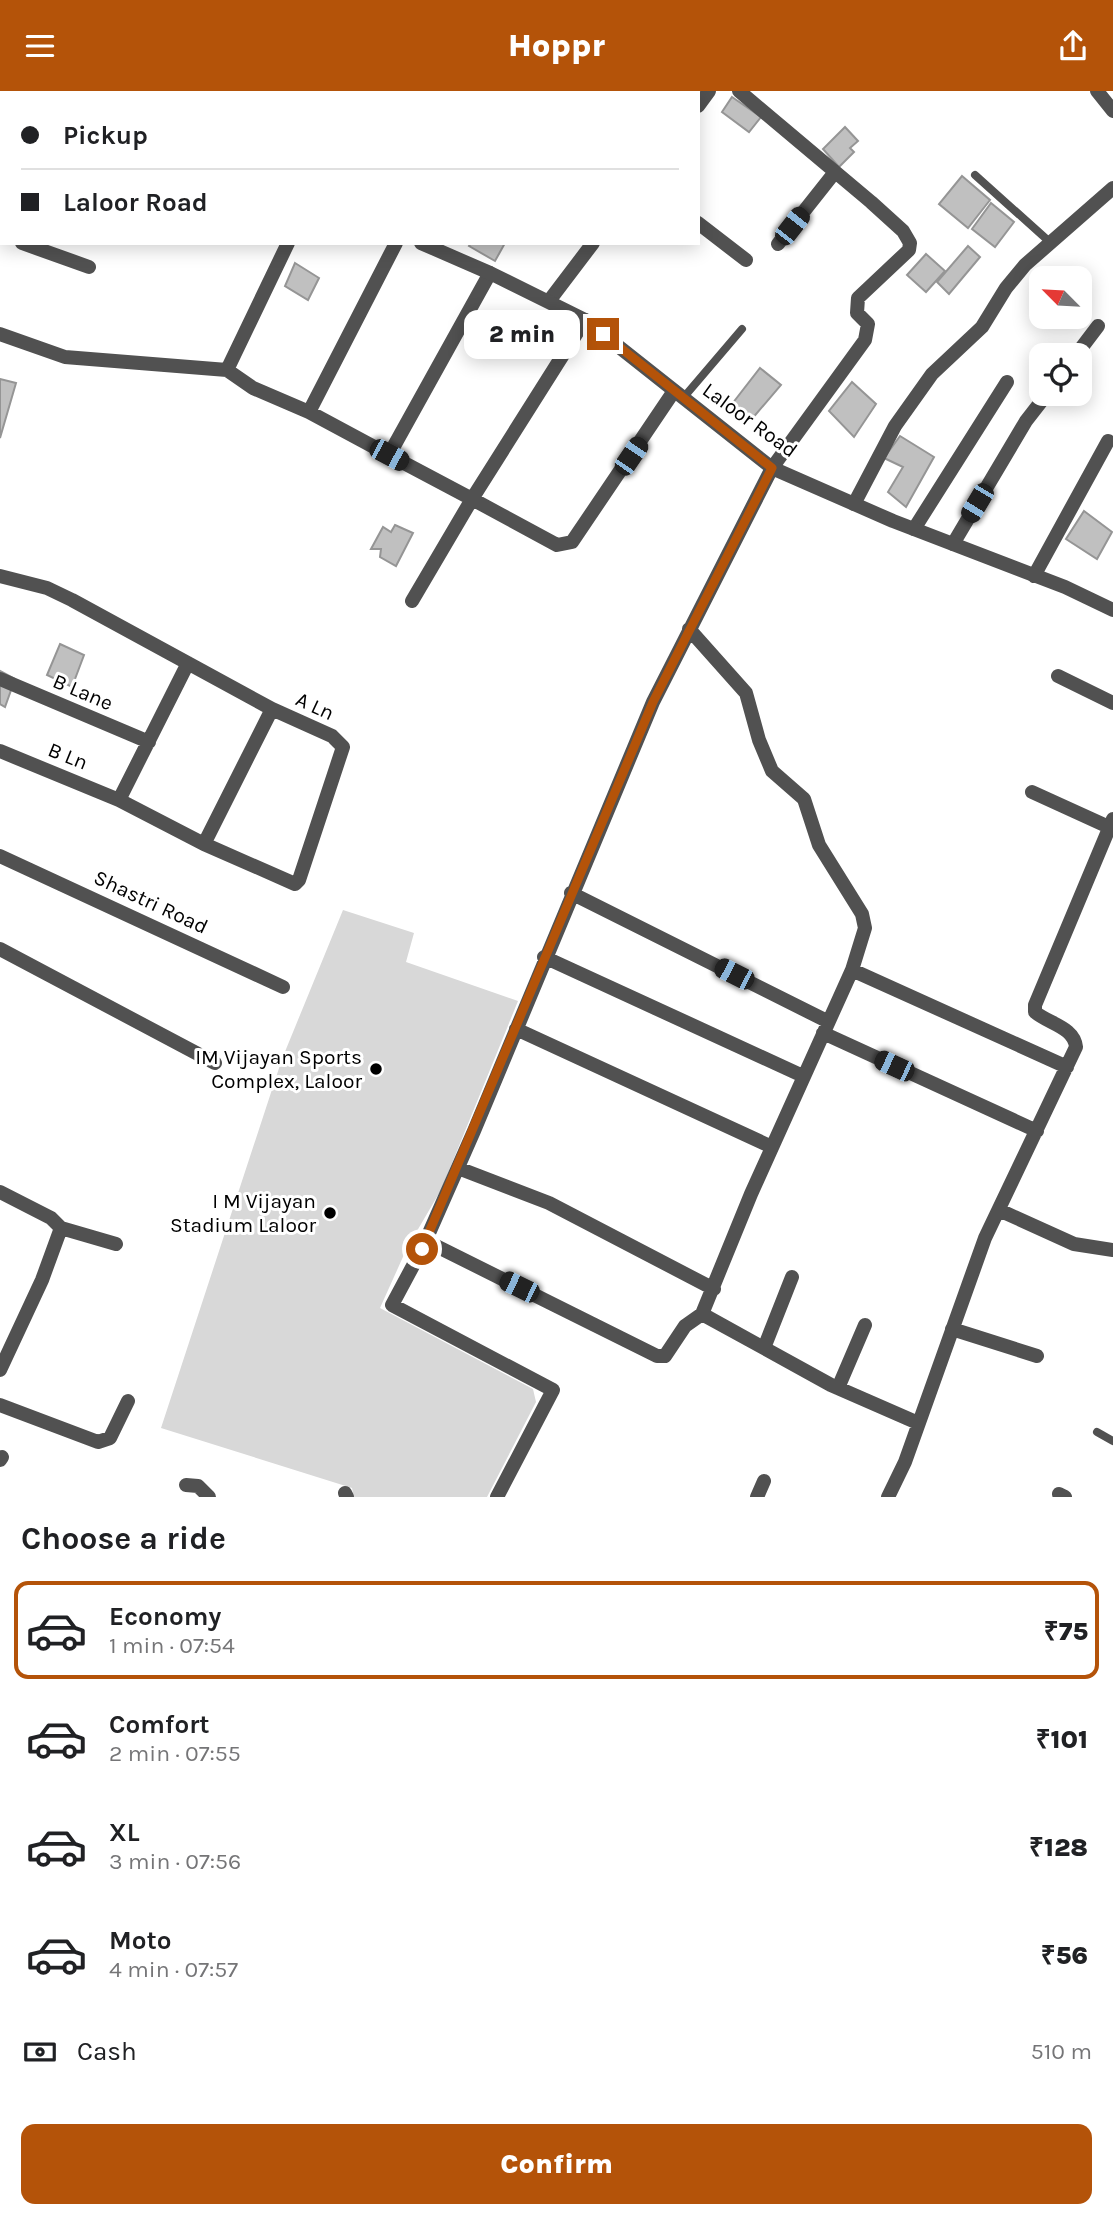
<!DOCTYPE html>
<meta charset="utf-8">
<style>
body{margin:0;font-family:Karla,sans-serif;background:#f2f2f2;color:#202124;height:100vh;display:flex;flex-direction:column;font-size:26px;white-space:nowrap}
*{box-sizing:border-box;margin:0}
p{font-size:23px;color:#757577}
.icon{flex:none;width:38px;height:38px;fill:none;stroke:currentColor;stroke-width:2;stroke-linecap:round;stroke-linejoin:round}
.map{position:relative;height:1406px;overflow:hidden}
.details{display:flex;flex-direction:column;background:#fff;flex:1}
.details>*{flex:none}
.hud{position:absolute;left:0px;top:0px;width:700px;height:154px;box-shadow:0 4px 18px #0003;display:grid;align-content:center;height:154px;padding:0 21px;background:#fff}
.needle{width:46px;rotate:294deg}
.tools{position:absolute;left:1029px;top:175px;display:grid;gap:14px}
.tools a{display:grid;place-items:center;width:63px;height:63px;border-radius:14px;background:#fff;box-shadow:0 4px 18px #0003;font-size:35px}
.end{position:absolute;width:32px;height:32px;margin:-16px;border:9px solid #b45309;background:#fff;box-shadow:0 0 0 4px #fff}
.from{border-radius:50%}
.bubble{position:absolute;height:49px;border-radius:14px;background:#fff;box-shadow:0 4px 18px #0003;font-size:23px;font-weight:800;line-height:49px;text-align:center}
.car{position:absolute;width:21px;height:42px;margin:-21px -10px;border-radius:9px;box-shadow:0 0 5px 2px #0007;background:linear-gradient(#222 24%,#8ab4d8 0 40%,#222 0 76%,#8ab4d8 0 86%,#222 0)}
.hud b{display:flex;align-items:center;gap:24px;height:66px;font-size:26px}
.hud b+b{border-top:2px solid #e0e0e0}
.hud i{width:18px;height:18px;background:#202124}
ul{padding:0;list-style:none}
li{display:flex;align-items:center;gap:21px;height:98px;margin:0 14px 10px;padding:0 7px;border:4px solid transparent;border-radius:14px}
li div{flex:1}
li b{display:block;font-size:26px}
li em{font-style:normal;font-weight:800}
li.on{border-color:#b45309}
li>.icon{width:63px;height:63px;stroke-width:1.5}
h2{padding:0 21px;font-size:32px;line-height:84px}
.pay{display:flex;align-items:center;gap:18px;height:77px;padding:0 21px;font-size:26px}
.pay p{margin-inline-start:auto}
.action{display:flex;gap:14px;margin-top:auto;padding:14px 21px}
.action a{flex:1;height:80px;border-radius:14px;background:#b45309;color:#fff;font-size:28px;font-weight:800;line-height:80px;text-align:center}
header{display:flex;justify-content:space-between;align-items:center;height:91px;padding:0 21px;background:#b45309;color:#fff;font-size:32px;font-weight:800}
.map>svg:first-child{display:block}
</style>
<header><svg class="icon" aria-label="menu" viewBox="0 0 24 24"><path d="M4 6h16M4 12h16M4 18h16"/></svg>Hoppr<svg class="icon" aria-label="share" viewBox="0 0 24 24"><path d="M12 15V3M7 8l5-5 5 5M5 13v7h14v-7"/></svg></header>
<div class="map">
<svg width="1113" height="1406" viewBox="0 0 1113 1406">
<rect width="100%" height="100%" fill="#fff"/>
<path fill="#d8d8d8" d="M343,819L414,842L406,871L518,910L441,1099L407,1157L380,1217L533,1298L536,1311L487,1406H354L352,1397L161,1337L282,968Z"/>
<path fill="#c0c0c0" stroke="#959595" stroke-width="2" d="M732,6L761,26L749,41L722,21Z
M845,36L858,50L850,57L854,61L839,76L823,58Z
M962,85L990,109L968,137L939,113Z
M991,112L1014,131L995,156L972,138Z
M471,152H505L495,170L469,155Z
M968,155L980,166L949,203L937,191Z
M926,163L945,180L926,201L907,184Z
M295,172L319,187L308,209L285,195Z
M760,277L781,294L751,329L732,313Z
M0,288L16,292L0,347Z
M852,291L876,313L854,346L829,320Z
M900,345L934,366L906,416L888,401L903,376L884,367Z
M1084,420L1112,441L1097,468L1066,448Z
M395,434L413,442L396,475L380,466L381,458H371L383,436L391,441Z
M60,553L84,564L72,596L47,584Z
M0,580L15,588L5,616L0,613Z"/>
<g fill="none" stroke-linecap="round" stroke-linejoin="round">
<path stroke="#515151" stroke-width="8" d="M975,84L1052,153
M684,306L742,238
M1097,1341L1113,1350"/>
<path stroke="#515151" stroke-width="14" d="M412,0L414,2
M1097,0L1113,20
M267,2L268,0
M380,2L381,0
M552,2L553,0
M698,15L709,0
M698,132L746,169
M0,145H2
M22,152L89,176
M288,152L227,279L253,297L309,321L396,152
M778,153L835,81
M549,210L593,152
M585,229L472,408L557,454L572,451L674,300
M0,243L65,266L227,279
M1076,264L1098,235
M309,321L389,364L490,182
M389,364L472,408L412,510
M854,413L895,335L932,283L982,236L1006,197L1025,174L1113,97
M914,438L1007,291
M953,453L1026,330L1047,303
M0,485L47,497L72,509L272,618L332,645L343,656L299,789L295,793L204,753L119,709L0,660
M1034,485L1108,350
M1058,585L1113,612
M0,588L149,651
M1032,701L1113,738
M119,709L188,572
M204,753L272,618
M0,765L283,896
M571,802L827,930
M0,858L215,972
M544,866L803,985
M852,879L1067,976
M516,938L772,1056
M823,942L1037,1040
M458,1077L549,1112L714,1198
M0,1101L51,1127L61,1137L42,1189L0,1279
M999,1119L1074,1153L1113,1159
M61,1137L116,1153
M426,1150L657,1265H665L685,1235L702,1223L751,1103L852,879L865,837L862,823L819,754L804,708L772,680L759,649L746,602L689,538
M702,1223L831,1294L918,1332
M952,1238L1037,1265
M764,1257L792,1186
M838,1297L865,1234
M0,1314L98,1351L110,1347L128,1310
M0,1369L2,1366
M186,1394L198,1395L209,1406
M345,1402L347,1406
M1059,1403L1065,1406
M497,1406L553,1299L392,1214L422,1158L474,1040L653,611L772,377L865,249L868,233L857,222L858,207L909,159L910,152L903,140L871,111L739,0
M757,1406L764,1390
M888,1406L905,1371L985,1147L1076,956C1074,936 1049,933 1035,921V914L1113,728"/>
<path stroke="#515151" stroke-width="14" d="M33,0L37,2
M421,152L490,182L585,229L772,377L893,430L1065,496L1113,519"/>
</g>
<g fill="none" stroke-linecap="round" stroke-linejoin="round">
<path stroke="#b45309" stroke-width="9" d="M422,1158L653,611L772,377L603,243"/>
</g>
<g fill="#000" stroke="#fff" stroke-width="2.5">
<circle cx="376" cy="978" r="7"/>
<circle cx="330" cy="1122" r="7"/>
</g>
<g text-anchor="middle" dominant-baseline="central" stroke-width="6" stroke-linejoin="round" paint-order="stroke">
<g font-size="21" fill="#000" stroke="#fff">
<text transform="translate(750 329) rotate(36)">Laloor Road</text>
<text transform="translate(83 601) rotate(23)">B Lane</text>
<text transform="translate(315 615) rotate(25)">A Ln</text>
<text transform="translate(68 665) rotate(22)">B Ln</text>
<text transform="translate(151 811) rotate(25)">Shastri Road</text>
</g>
<g font-size="21" fill="#000" stroke="#fff" text-anchor="end">
<text x="362" y="966">IM Vijayan Sports<tspan x="362" dy="24">Complex, Laloor</tspan></text>
<text x="316" y="1110">I M Vijayan<tspan x="316" dy="24">Stadium Laloor</tspan></text>
</g>
</g>
</svg>
<div class="tools">
<a><svg class="needle" viewBox="-14 -14 28 28"><path d="M0-13l5 13h-10z" fill="#e53935"/><path d="M0 13l5-13h-10z" fill="#757577"/></svg></a>
<a><svg class="icon" aria-label="locate" viewBox="0 0 24 24"><circle cx="12" cy="12" r="6"/><path d="M12 2v4M12 18v4M2 12h4M18 12h4"/></svg></a>
</div>
<i class="end from" style="left:422px;top:1158px"></i>
<i class="end" style="left:603px;top:243px"></i>
<div class="bubble" style="left:464px;top:219px;width:116px">2 min</div>
<i class="car" style="left:792px;top:135px;rotate:38deg"></i>
<i class="car" style="left:389px;top:364px;rotate:118deg"></i>
<i class="car" style="left:631px;top:365px;rotate:34deg"></i>
<i class="car" style="left:977px;top:412px;rotate:211deg"></i>
<i class="car" style="left:734px;top:883px;rotate:297deg"></i>
<i class="car" style="left:894px;top:975px;rotate:295deg"></i>
<i class="car" style="left:519px;top:1196px;rotate:296deg"></i>
<div class="hud">
<b><i class="from"></i>Pickup</b>
<b><i></i>Laloor Road</b>
</div>
</div>
<section class="details">
<h2>Choose a ride</h2>
<ul>
<li class="on"><svg class="icon" aria-label="car" viewBox="0 0 24 24"><path d="M5 17H2v-5l4-1 3-4h7l3 4 3 1v5h-3M9 17h6M6 11h13"/><circle cx="7" cy="17" r="2"/><circle cx="17" cy="17" r="2"/></svg><div><b>Economy</b><p>1 min · 07:54</p></div><em>₹75</em></li>
<li><svg class="icon" aria-label="car" viewBox="0 0 24 24"><path d="M5 17H2v-5l4-1 3-4h7l3 4 3 1v5h-3M9 17h6M6 11h13"/><circle cx="7" cy="17" r="2"/><circle cx="17" cy="17" r="2"/></svg><div><b>Comfort</b><p>2 min · 07:55</p></div><em>₹101</em></li>
<li><svg class="icon" aria-label="car" viewBox="0 0 24 24"><path d="M5 17H2v-5l4-1 3-4h7l3 4 3 1v5h-3M9 17h6M6 11h13"/><circle cx="7" cy="17" r="2"/><circle cx="17" cy="17" r="2"/></svg><div><b>XL</b><p>3 min · 07:56</p></div><em>₹128</em></li>
<li><svg class="icon" aria-label="car" viewBox="0 0 24 24"><path d="M5 17H2v-5l4-1 3-4h7l3 4 3 1v5h-3M9 17h6M6 11h13"/><circle cx="7" cy="17" r="2"/><circle cx="17" cy="17" r="2"/></svg><div><b>Moto</b><p>4 min · 07:57</p></div><em>₹56</em></li>
</ul>
<div class="pay"><svg class="icon" aria-label="cash" viewBox="0 0 24 24"><path d="M3 7h18v10H3z"/><circle cx="12" cy="12" r="2"/></svg>Cash<p>510 m</p></div>
<div class="action"><a>Confirm</a></div>
</section>
